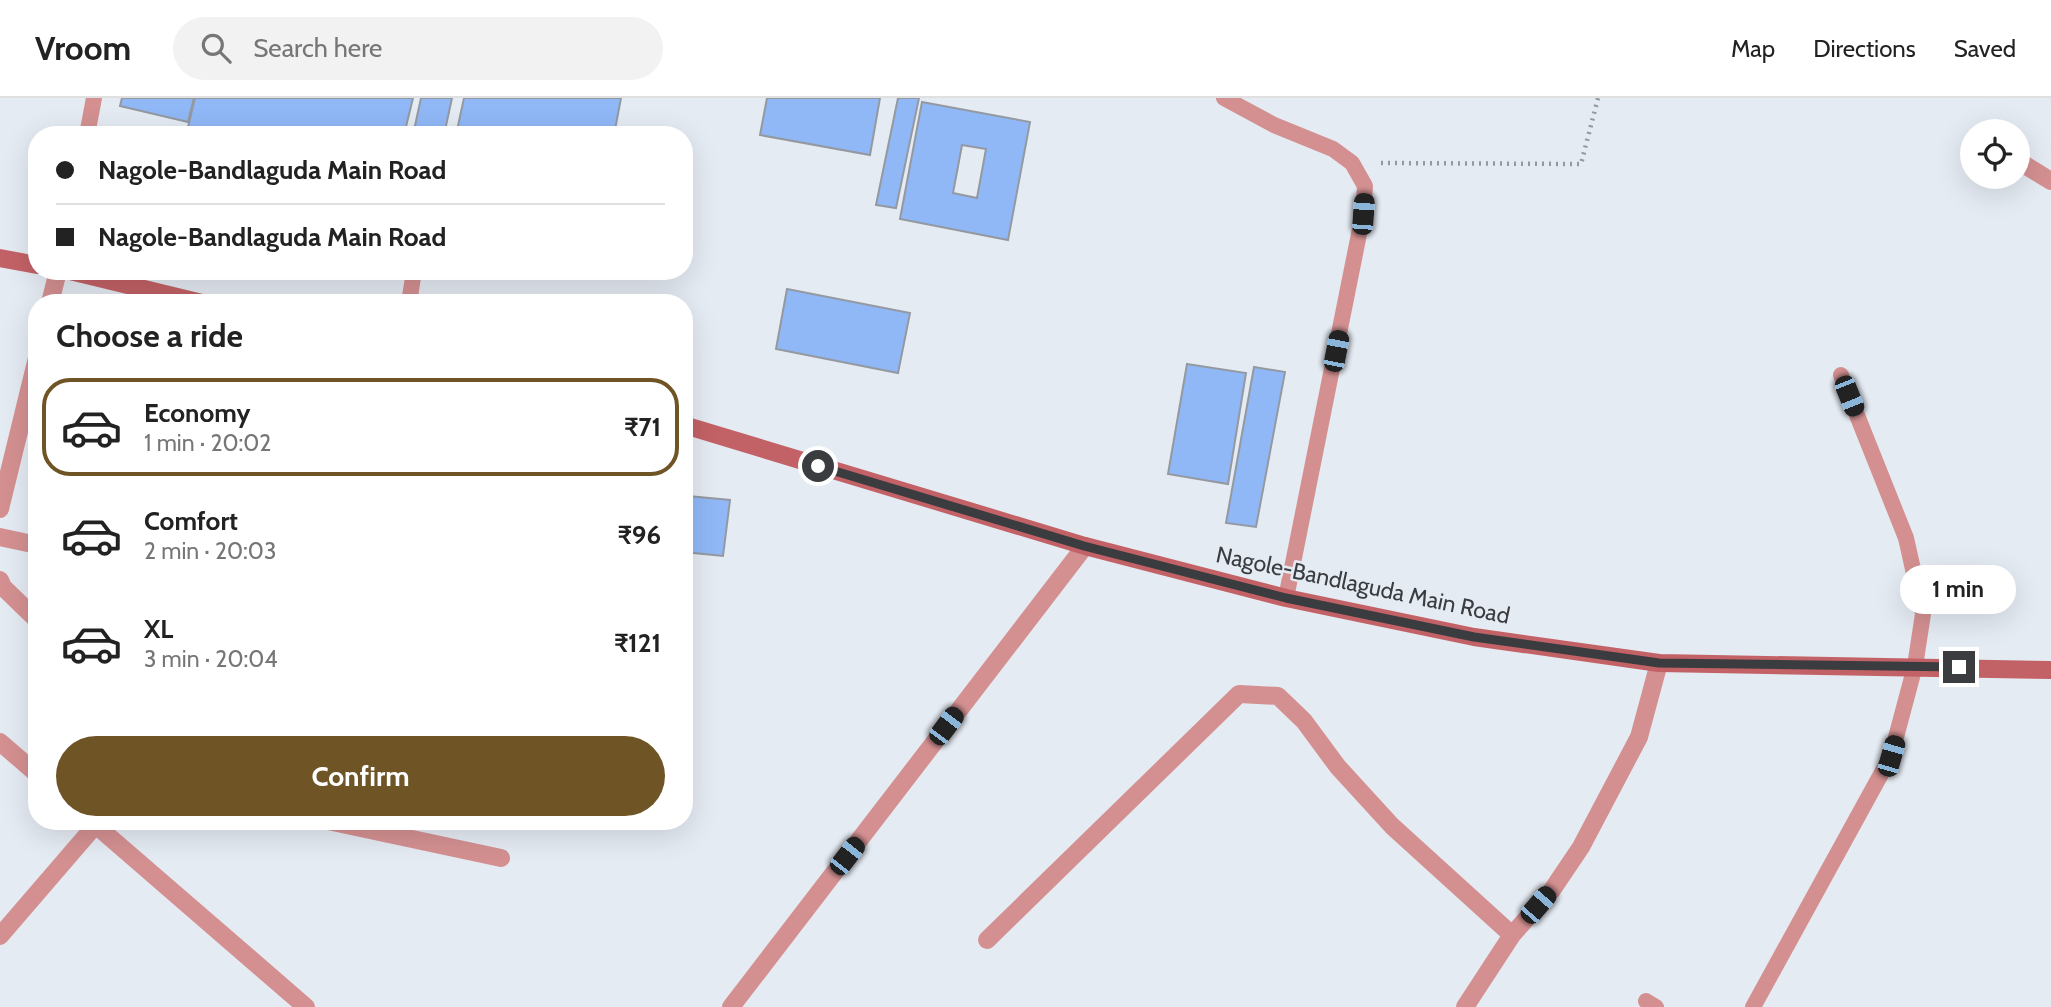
<!DOCTYPE html>
<meta charset="utf-8">
<style>
body{margin:0;font-family:Cabin,sans-serif;background:#f2f2f2;color:#222;height:100vh;display:flex;flex-direction:column;font-size:26px;white-space:nowrap}
*{box-sizing:border-box;margin:0}
p{font-size:23px;color:#767676}
.icon{flex:none;width:38px;height:38px;fill:none;stroke:currentColor;stroke-width:2;stroke-linecap:round;stroke-linejoin:round}
.map{position:relative;flex:1;overflow:hidden}
.side{position:absolute;left:28px;top:196px;width:665px;height:536px;display:flex;flex-direction:column;background:#fff;border-radius:28px;box-shadow:0 7px 28px #0002}
.side>*{flex:none}
.guide{position:absolute;left:28px;top:28px;width:665px;height:154px;border-radius:28px;box-shadow:0 7px 28px #0002;display:grid;align-content:center;height:154px;padding:0 28px;background:#fff}
.tools{position:absolute;left:1960px;top:21px;display:grid;gap:14px}
.tools a{display:grid;place-items:center;width:70px;height:70px;border-radius:50%;background:#fff;box-shadow:0 7px 28px #0002;font-size:35px}
.end{position:absolute;width:32px;height:32px;margin:-16px;border:9px solid #3a3c40;background:#fff;box-shadow:0 0 0 4px #fff}
.from{border-radius:50%}
.bubble{position:absolute;height:49px;border-radius:24px;background:#fff;box-shadow:0 7px 28px #0002;font-size:23px;font-weight:700;line-height:49px;text-align:center}
.car{position:absolute;width:21px;height:42px;margin:-21px -10px;border-radius:9px;box-shadow:0 0 5px 2px #0007;background:linear-gradient(#222 24%,#8ab4d8 0 40%,#222 0 76%,#8ab4d8 0 86%,#222 0)}
.guide b{display:flex;align-items:center;gap:24px;height:66px;font-size:26px}
.guide b+b{border-top:2px solid #e0e0e0}
.guide i{width:18px;height:18px;background:#222}
ul{padding:0;list-style:none}
li{display:flex;align-items:center;gap:21px;height:98px;margin:0 14px 10px;padding:0 14px;border:4px solid transparent;border-radius:28px}
li div{flex:1}
li b{display:block;font-size:26px}
li em{font-style:normal;font-weight:700}
li.current{border-color:#6f5426}
li>.icon{width:63px;height:63px;stroke-width:1.5}
h2{padding:0 28px;font-size:32px;line-height:84px}
.cta{display:flex;gap:14px;margin-top:auto;padding:14px 28px}
.cta a{flex:1;height:80px;border-radius:42px;background:#6f5426;color:#fff;font-size:28px;font-weight:700;line-height:80px;text-align:center}
header{display:flex;align-items:center;gap:42px;box-sizing:border-box;height:98px;padding:0 35px;background:#fff;border-bottom:2px solid #e0e0e0}
header strong{font-size:33px}
nav{display:flex;gap:38px;margin-inline-start:auto;font-size:24px}
.search{width:490px;height:63px;background:#f2f2f2;display:flex;align-items:center;gap:18px;box-sizing:border-box;padding:0 24px;border-radius:38px;color:#767676;font-size:26px}
.map>svg:first-child{display:block}
</style>
<header>
<strong>Vroom</strong>
<div class="search"><svg class="icon" aria-label="search" viewBox="0 0 24 24"><circle cx="10" cy="10" r="6"/><path d="M15 15l6 6"/></svg>Search here</div>
<nav><a>Map</a><a>Directions</a><a>Saved</a></nav>
</header>
<div class="map">
<svg width="2051" height="909" viewBox="0 0 2051 909">
<rect width="100%" height="100%" fill="#e5ebf3"/>
<path fill="#90b8f6" stroke="#9499a1" stroke-width="2" fill-rule="evenodd" d="M122,0H194L188,24L120,8Z
M195,0H413L404,37H186Z
M421,0H452L444,37H413Z
M464,0H621L614,37H456Z
M767,0H880L870,57L760,37Z
M898,0H919L896,110L876,107Z
M922,4L1030,24L1008,142L900,121ZM962,47L986,51L977,100L953,95Z
M787,191L910,215L898,275L776,251Z
M1187,266L1246,275L1228,386L1168,376Z
M1254,269L1285,274L1256,429L1226,425Z
M688,398L730,402L723,458L684,454Z"/>
<g fill="none" stroke-linecap="round" stroke-linejoin="round">
<path stroke="#95999f" stroke-width="4.5" stroke-dasharray="2 5" stroke-linecap="butt" d="M1381,65L1581,66L1598,0"/>
<path stroke="#d49091" stroke-width="16" d="M1224,0L1274,27L1333,51L1352,65L1365,88L1363,116L1286,500
M87,37L94,0
M409,205L414,173
M1646,903L1656,909
M1753,909L1891,658L1915,568L1923,516L1906,440L1841,277"/>
<path stroke="#d49091" stroke-width="18" d="M2020,64L2051,83
M50,205L58,173
M0,411L37,260
M0,439L37,447
M0,482L3,489L37,522
M0,644L37,676
M91,723L306,909
M328,723L501,760
M0,838L99,723
M987,842L1239,596L1278,598L1304,623L1338,669L1392,728L1512,837
M731,909L1085,448
M1465,909L1512,837L1552,792L1581,749L1639,639L1659,565"/>
<path stroke="#c36266" stroke-width="18" d="M0,160L37,167
M70,173L202,205
M684,327L1085,448L1286,500L1474,539L1659,565L2051,572"/>
</g>
<g fill="none" stroke-linecap="round" stroke-linejoin="round">
<path stroke="#3a3c40" stroke-width="9" d="M818,368L1084,448L1286,500L1474,539L1659,565L1959,569"/>
</g>
<g text-anchor="middle" dominant-baseline="central" stroke-width="5" stroke-linejoin="round" paint-order="stroke">
<g font-size="23" fill="#3a3c40" stroke="#e5ebf3">
<text transform="translate(1363 487) rotate(12)">Nagole-Bandlaguda Main Road</text>
</g>
</g>
</svg>
<div class="tools">
<a><svg class="icon" aria-label="locate" viewBox="0 0 24 24"><circle cx="12" cy="12" r="6"/><path d="M12 2v4M12 18v4M2 12h4M18 12h4"/></svg></a>
</div>
<i class="end from" style="left:818px;top:368px"></i>
<i class="end" style="left:1959px;top:569px"></i>
<div class="bubble" style="left:1900px;top:467px;width:116px">1 min</div>
<i class="car" style="left:1363px;top:116px;rotate:4deg"></i>
<i class="car" style="left:1336px;top:253px;rotate:11deg"></i>
<i class="car" style="left:1849px;top:298px;rotate:158deg"></i>
<i class="car" style="left:946px;top:628px;rotate:37deg"></i>
<i class="car" style="left:1891px;top:658px;rotate:16deg"></i>
<i class="car" style="left:847px;top:758px;rotate:38deg"></i>
<i class="car" style="left:1538px;top:807px;rotate:41deg"></i>
<div class="guide">
<b><i class="from"></i>Nagole-Bandlaguda Main Road</b>
<b><i></i>Nagole-Bandlaguda Main Road</b>
</div>
<section class="side">
<h2>Choose a ride</h2>
<ul>
<li class="current"><svg class="icon" aria-label="car" viewBox="0 0 24 24"><path d="M5 17H2v-5l4-1 3-4h7l3 4 3 1v5h-3M9 17h6M6 11h13"/><circle cx="7" cy="17" r="2"/><circle cx="17" cy="17" r="2"/></svg><div><b>Economy</b><p>1 min · 20:02</p></div><em>₹71</em></li>
<li><svg class="icon" aria-label="car" viewBox="0 0 24 24"><path d="M5 17H2v-5l4-1 3-4h7l3 4 3 1v5h-3M9 17h6M6 11h13"/><circle cx="7" cy="17" r="2"/><circle cx="17" cy="17" r="2"/></svg><div><b>Comfort</b><p>2 min · 20:03</p></div><em>₹96</em></li>
<li><svg class="icon" aria-label="car" viewBox="0 0 24 24"><path d="M5 17H2v-5l4-1 3-4h7l3 4 3 1v5h-3M9 17h6M6 11h13"/><circle cx="7" cy="17" r="2"/><circle cx="17" cy="17" r="2"/></svg><div><b>XL</b><p>3 min · 20:04</p></div><em>₹121</em></li>
</ul>
<div class="cta"><a>Confirm</a></div>
</section>
</div>
